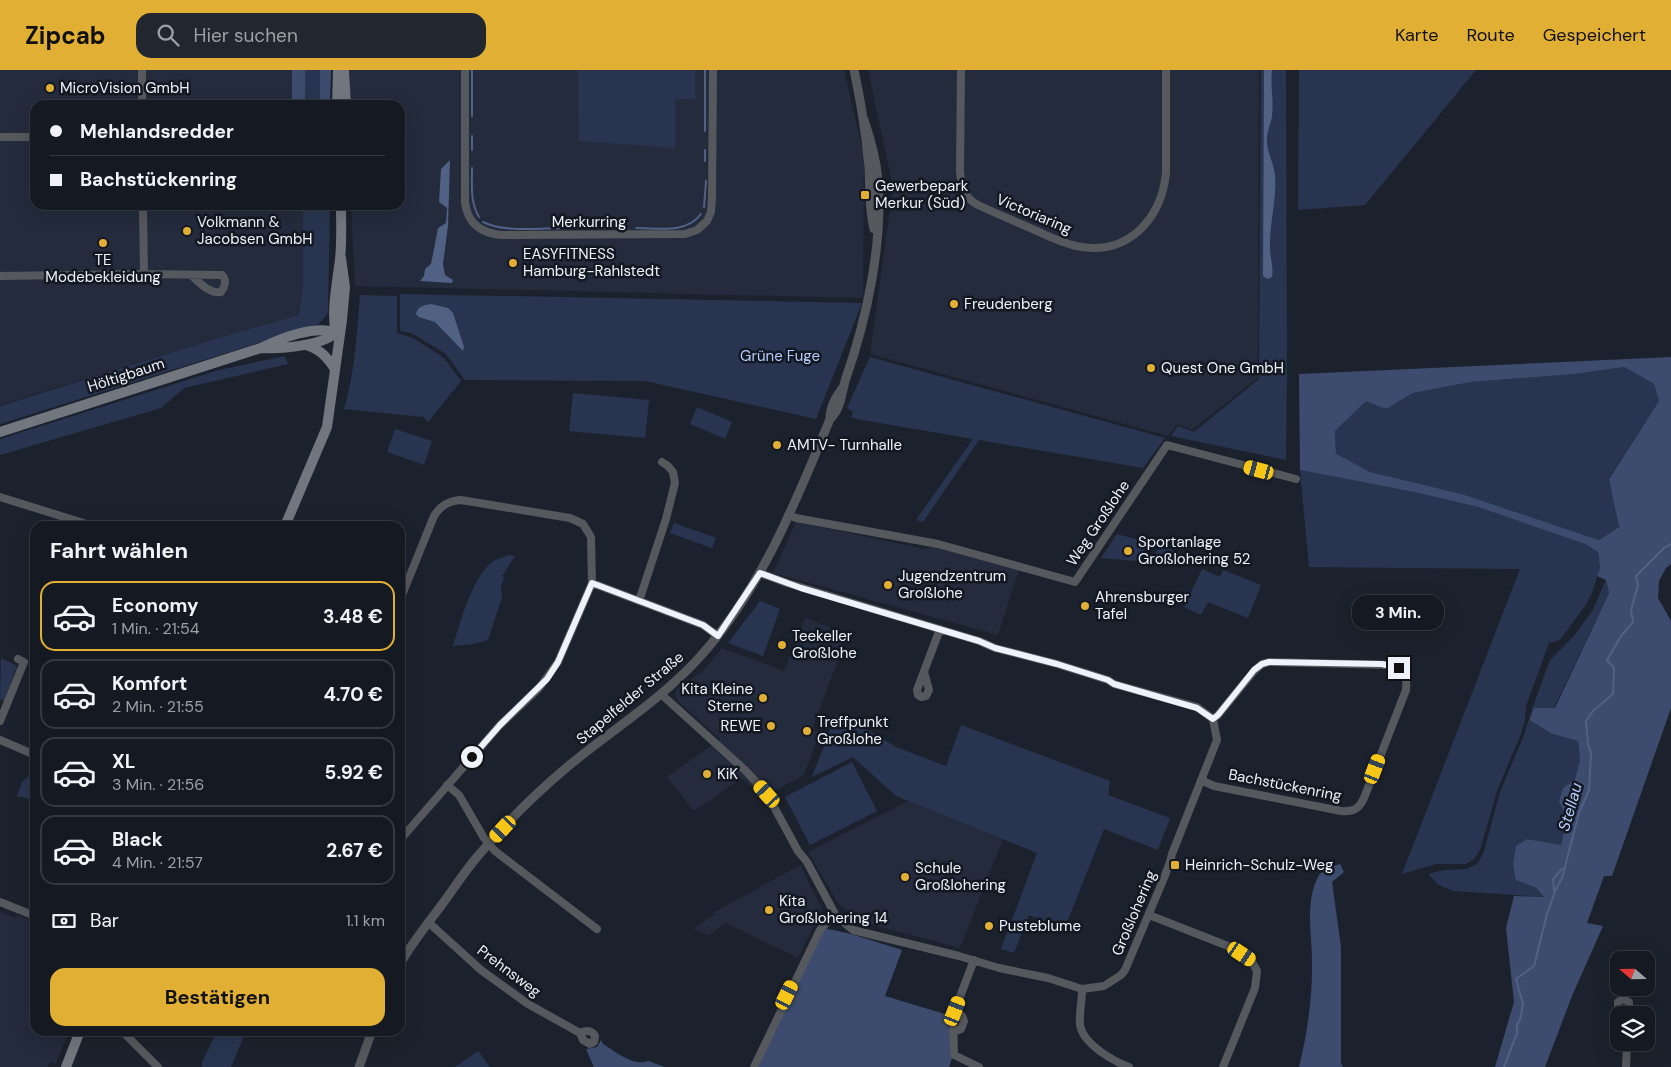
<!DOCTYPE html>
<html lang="de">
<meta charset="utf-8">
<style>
body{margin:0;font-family:"DM Sans",sans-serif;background:#22272f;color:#f1f3f6;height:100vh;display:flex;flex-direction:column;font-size:19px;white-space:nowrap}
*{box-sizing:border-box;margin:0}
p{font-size:16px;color:#9da1a5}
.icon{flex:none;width:28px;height:28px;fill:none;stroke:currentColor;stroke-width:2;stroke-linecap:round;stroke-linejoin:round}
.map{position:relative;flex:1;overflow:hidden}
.sheet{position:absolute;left:30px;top:451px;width:375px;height:515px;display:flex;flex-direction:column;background:#151a22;border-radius:15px;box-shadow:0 5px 20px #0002,0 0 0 1px #343840}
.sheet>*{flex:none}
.banner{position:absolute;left:30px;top:30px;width:375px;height:110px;border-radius:15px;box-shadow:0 5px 20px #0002,0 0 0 1px #343840;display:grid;align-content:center;height:110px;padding:0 20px;background:#151a22}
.needle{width:32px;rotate:290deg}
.fabs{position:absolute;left:1610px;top:881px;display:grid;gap:10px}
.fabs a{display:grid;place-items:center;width:45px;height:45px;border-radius:10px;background:#151a22;box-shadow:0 5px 20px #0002,0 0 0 1px #343840;font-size:25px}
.end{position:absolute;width:22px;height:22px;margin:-11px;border:6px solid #eef2fa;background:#111;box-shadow:0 0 0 2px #111}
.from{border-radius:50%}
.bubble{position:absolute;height:35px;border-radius:15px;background:#151a22;box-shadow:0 5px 20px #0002,0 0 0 1px #343840;font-size:16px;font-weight:700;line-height:35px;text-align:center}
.car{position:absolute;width:15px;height:30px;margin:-15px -8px;border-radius:6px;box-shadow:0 0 4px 1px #0007;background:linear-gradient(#f5c518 24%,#345 0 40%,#f5c518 0 76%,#345 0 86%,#f5c518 0)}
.banner b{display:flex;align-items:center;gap:18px;height:48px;font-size:19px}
.banner b+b{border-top:1px solid #343840}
.banner i{width:12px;height:12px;background:#f1f3f6}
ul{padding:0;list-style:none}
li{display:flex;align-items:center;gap:15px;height:70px;margin:0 10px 8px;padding:0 10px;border:2px solid #343840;border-radius:15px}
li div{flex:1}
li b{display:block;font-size:19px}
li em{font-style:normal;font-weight:700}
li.current{border-color:#e1af34}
li>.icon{width:45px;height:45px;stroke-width:1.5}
h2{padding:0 20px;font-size:22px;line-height:60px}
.pay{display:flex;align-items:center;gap:12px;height:55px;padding:0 20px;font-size:19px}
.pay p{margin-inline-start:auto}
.action{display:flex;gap:10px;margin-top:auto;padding:10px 20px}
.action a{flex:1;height:58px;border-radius:15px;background:#e1af34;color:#111;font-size:20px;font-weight:700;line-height:58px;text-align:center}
header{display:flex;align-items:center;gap:30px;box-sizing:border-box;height:70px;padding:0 25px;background:#e1af34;color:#111}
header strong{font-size:24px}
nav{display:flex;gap:28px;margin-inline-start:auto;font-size:18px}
.search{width:350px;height:45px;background:#22272f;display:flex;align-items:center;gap:12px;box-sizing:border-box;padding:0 18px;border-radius:15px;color:#9da1a5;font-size:19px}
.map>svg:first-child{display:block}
</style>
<header>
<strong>Zipcab</strong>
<div class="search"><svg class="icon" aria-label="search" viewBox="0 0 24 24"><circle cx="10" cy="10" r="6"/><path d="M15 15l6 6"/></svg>Hier suchen</div>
<nav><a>Karte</a><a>Route</a><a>Gespeichert</a></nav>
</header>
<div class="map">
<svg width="1671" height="997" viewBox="0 0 1671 997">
<rect width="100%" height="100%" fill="#1c222d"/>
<path fill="#232b3c" d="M0,0H292V35H35V135H303V217L299,245L218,268L0,335Z
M350,0H844L864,86L863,228L355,216L351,135H400V35H350Z
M868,0H1259L1258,308L1192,360L1178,354L1168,366L870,284L893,117Z
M796,452L925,479L938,475L1020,497L998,565L773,503Z
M805,548L848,564L812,659L820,662L804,705L763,727L742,708L694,741L667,707L720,669L678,631L675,624L678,618L702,602L722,578L784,601Z
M908,731L1003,769L960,878L866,853L856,848L838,833L808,782Z
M800,795L822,839L798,888L726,853L709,865L693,859L715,844L714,842Z
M0,842L16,848L17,845L35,852V961H69L56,994L50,992L47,997H0Z"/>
<path fill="#293550" d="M305,0H320V35H305Z
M578,0H695V29H675V78L579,71Z
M1261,0H1286L1287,299L1286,390L1171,366L1178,356L1194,362L1259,309Z
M1299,0H1476L1365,135L1298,140Z
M303,135H330L328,240L327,244L319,254L0,354V336L218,268L299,245L303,217Z
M400,224L862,233L816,349L645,311L465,310L446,284L413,264L400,261Z
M360,225L397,226V263L413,268L444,288L461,311L428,352L424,347L344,339C355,302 357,263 360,225Z
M285,286L288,294L184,318L161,338L0,385V369L219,300Z
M870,287L1165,368L1143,398L979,370L923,452L916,450L973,369L851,348L853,342L847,338Z
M1624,297L1654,314L1659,331L1609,408L1619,457L1599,470L1462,424L1370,402L1336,385L1335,361L1366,330L1386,339L1413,323L1471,312L1575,304Z
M573,323L649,330L645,368L569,361Z
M697,337L732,352L725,369L690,354Z
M395,359L432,371L424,395L387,382Z
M1300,400L1414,422L1478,437L1585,474L1598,482L1600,498L1592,523L1585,536L1560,570L1549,573L1526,636L1525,651L1521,664L1497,721L1480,780L1474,789L1466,794H1436L1402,804L1520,499L1309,497Z
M674,453L716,468L712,478L670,463Z
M1117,464L1150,473L1149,492L1101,488Z
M1162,476L1187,486L1189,491L1185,493H1161L1158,491L1155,484L1159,478Z
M509,485L515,486L502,506L504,508L501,516L502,527L488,570L473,574L453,576C460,553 473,504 494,491C499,488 504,487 509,485Z
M1202,499L1220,507L1223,500L1261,515L1248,548L1208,532L1201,545L1184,537Z
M1606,510L1609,523L1554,638L1552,664L1578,671L1580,690L1575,709L1563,718L1567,749L1561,775L1527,769L1516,810L1536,818L1544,827L1453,821L1439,815L1428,804L1445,800L1467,799L1478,793L1484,781L1500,722L1524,665L1532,639L1550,590L1574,566L1592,541Z
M760,531L780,539L763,586L728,573Z
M1,588L17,596L4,631L0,629Z
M836,645L858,654L896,677L946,696L961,655L1110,711L1108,725L1170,748L1158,780L1104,759L1064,860L1029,845L1014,883L1001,879L1037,783L896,726L853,687L812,707Z
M852,692L877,741L810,775L785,727Z
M31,704L35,705L34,730L17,726L22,712Z
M217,961H246L231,997H202V992Z
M478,981L490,997H455Z"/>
<path fill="#3d4c6e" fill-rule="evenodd" d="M292,0H305V35H292Z
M320,0H331L330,35H320Z
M1671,287V494L1666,498L1659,511L1658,528L1671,551V638L1612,806H1604L1587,853L1603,856L1572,926L1545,997H1495L1514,932L1506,858L1514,826L1544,827L1536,818L1516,810L1513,794L1516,776L1527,769L1561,775L1567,749L1559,731L1563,718L1575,709L1580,690L1578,671L1552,664L1530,650L1534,638H1555L1609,523L1606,510L1597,506L1600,498L1598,482L1585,474L1478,437L1414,422L1300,400L1299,304ZM1624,297L1654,314L1659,331L1609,409L1619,457L1599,470L1462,424L1370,402L1336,384L1335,361L1366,331L1386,339L1413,323L1471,312L1575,304Z
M1340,794L1344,802L1332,812L1341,877V993L1343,997H1299C1307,965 1312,931 1312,898C1313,869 1304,834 1318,807C1321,800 1333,796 1340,794Z
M824,858L851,864L902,880L885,926L948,945L952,988L949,997H758Z
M601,970L603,974C615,981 633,997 648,991L665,997H594L586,979L597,977Z"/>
<path fill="#506184" d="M1264,0H1272C1270,16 1274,30 1272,46C1271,54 1266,63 1267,72C1267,83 1274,93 1275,105C1277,128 1270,151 1270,173C1269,185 1274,196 1272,207L1268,209L1263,206Z
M450,90L448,156L443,194L445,205L453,210L452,213L420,211L424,206L425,199L431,194L438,158L446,153L447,138L439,132L441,99Z
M431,234L448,238L453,243L464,277L463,281L435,252L419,247L416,244C418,236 424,235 431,234Z"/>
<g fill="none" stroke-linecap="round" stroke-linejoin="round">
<path stroke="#506184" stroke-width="2" d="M472,46V0
M705,61V0
M472,66V80
M705,91V80
M472,98C472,115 470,132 479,147
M704,137L706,111
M483,152C505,163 541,158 565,158
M572,158H620
M636,158C658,158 686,164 701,144
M1554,820L1553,809L1562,799
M1504,997L1517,963V954L1520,950L1523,934L1516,909L1534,896L1547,844L1555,821L1562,808L1579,743L1589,720L1591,683L1588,674L1586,651L1593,641L1613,624L1614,598L1607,590L1621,566L1633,552L1631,540L1638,515L1636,506L1664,478L1671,474"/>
<path stroke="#55585d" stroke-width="8" d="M465,0V132C467,153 481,163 501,165L685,164L697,160L707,151L711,142L712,127L713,0
M961,0L960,101C961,115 964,128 978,135C997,144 1017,152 1037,161C1050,167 1062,173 1076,176C1127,187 1161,150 1166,103V0
M142,35V0
M0,67H35
M144,204L222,205C227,210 225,217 221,222C209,224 199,212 191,205
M0,206L144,204L143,135
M0,427L93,456
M788,445L796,448L938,474L1075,512L1167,375L1296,409
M592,513L703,555L718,566
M400,530L434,446C441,435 449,431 461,430L570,448L583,454L591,467L592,513L558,592L539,618L500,655L400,770
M639,531L666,449L675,413L673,402L668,396L662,392
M924,602L929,620L926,626L921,627L918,625L917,620L940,559
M661,624L746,701L767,724L798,781L807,792L836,846L853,860L959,886L999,898L1048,908L1082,919L1104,916L1121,905L1125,900L1164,808L1170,792L1172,784L1217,670L1213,649L1197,637L1114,614L1108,610L1057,594L995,578L979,571L787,513L760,503
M0,651L24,592L18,589
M0,670L35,685
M1201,710L1214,716L1341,741C1353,742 1359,739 1364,728L1406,620C1407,604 1407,600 1391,595L1269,592L1262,594L1254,601L1218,645L1213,649
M447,715L459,725L484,768L495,781L597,859
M0,832L35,846
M1149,845L1233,878L1251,890L1257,901L1255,918L1223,997
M428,852L481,900L528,934L580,963L583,970L590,974L594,972L595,966C592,960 586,960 580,963
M974,890L953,945L954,985L979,997
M1082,919C1082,931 1079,944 1080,955C1083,974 1113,991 1129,997
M1624,945L1618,936V932L1623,929L1629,932V945
M122,961L158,997
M953,962L961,959L964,951L962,946L955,941
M754,997L820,860L827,852L836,846
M1626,997L1627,972"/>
<path stroke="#55585d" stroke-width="9" d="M854,0C861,32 866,64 869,97C870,118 869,139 874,159
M830,349C842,337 841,323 846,308C867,248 883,173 878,110C876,89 871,70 864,50
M400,894C413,871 430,851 446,829C456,815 466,800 477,787C504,755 534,725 566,698C609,662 658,632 697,590C760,522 795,434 830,349C830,336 836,327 844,316
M359,997L372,961"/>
<path stroke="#72767f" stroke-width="10" d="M344,0L346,35
M337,35L338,0
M336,266C331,240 337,215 340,189C342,172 341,153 341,135
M306,275C320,279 327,287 335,299
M262,278C279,279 328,276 337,260
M0,362L261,278C279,269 316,254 336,263
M285,456L327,357L342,250L345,217L341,188
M66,997L80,961"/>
</g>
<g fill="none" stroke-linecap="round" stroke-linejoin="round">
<path stroke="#eef2fa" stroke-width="6" d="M472,687L500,655L547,609L558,592L592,513L703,555L718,566L760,503L801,518L979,571L995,578L1057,594L1108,610L1114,614L1197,638L1213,649L1218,645L1254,600L1262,594L1269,592L1382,594L1399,598"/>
</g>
<g fill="#e1af34" stroke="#131823" stroke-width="2">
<circle cx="50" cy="18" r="5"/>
<rect x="860" y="120" width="10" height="10" rx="2.5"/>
<circle cx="187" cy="161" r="5"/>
<circle cx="103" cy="173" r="5"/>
<circle cx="513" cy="193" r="5"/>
<circle cx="954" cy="234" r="5"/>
<circle cx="1151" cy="298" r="5"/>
<circle cx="777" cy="375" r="5"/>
<circle cx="1128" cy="481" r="5"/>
<circle cx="888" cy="515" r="5"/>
<circle cx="1085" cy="536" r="5"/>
<circle cx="782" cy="575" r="5"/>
<circle cx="763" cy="628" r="5"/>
<circle cx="771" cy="656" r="5"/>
<circle cx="807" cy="661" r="5"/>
<circle cx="707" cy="704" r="5"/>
<rect x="1170" y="790" width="10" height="10" rx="2.5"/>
<circle cx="905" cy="807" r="5"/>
<circle cx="769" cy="840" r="5"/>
<circle cx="989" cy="856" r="5"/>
</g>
<g text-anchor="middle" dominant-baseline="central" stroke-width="5" stroke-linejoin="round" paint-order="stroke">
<g font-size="15" fill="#eef2fa" stroke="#131823" text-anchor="start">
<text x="60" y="18">MicroVision GmbH</text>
<text x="875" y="116">Gewerbepark<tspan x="875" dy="17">Merkur (Süd)</tspan></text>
<text x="197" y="152">Volkmann &amp;<tspan x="197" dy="17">Jacobsen GmbH</tspan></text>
<text x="523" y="184">EASYFITNESS<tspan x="523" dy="17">Hamburg-Rahlstedt</tspan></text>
<text x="103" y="190" text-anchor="middle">TE<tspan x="103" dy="17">Modebekleidung</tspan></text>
<text x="964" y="234">Freudenberg</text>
<text x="1161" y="298">Quest One GmbH</text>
<text x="787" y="375">AMTV- Turnhalle</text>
<text x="1138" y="472">Sportanlage<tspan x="1138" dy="17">Großlohering 52</tspan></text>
<text x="898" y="506">Jugendzentrum<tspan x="898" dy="17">Großlohe</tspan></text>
<text x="1095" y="527">Ahrensburger<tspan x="1095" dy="17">Tafel</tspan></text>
<text x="792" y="566">Teekeller<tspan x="792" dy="17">Großlohe</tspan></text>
<text x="753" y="619" text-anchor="end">Kita Kleine<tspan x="753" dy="17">Sterne</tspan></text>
<text x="817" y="652">Treffpunkt<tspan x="817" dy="17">Großlohe</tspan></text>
<text x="761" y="656" text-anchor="end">REWE</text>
<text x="717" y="704">KiK</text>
<text x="1185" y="795">Heinrich-Schulz-Weg</text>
<text x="915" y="798">Schule<tspan x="915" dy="17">Großlohering</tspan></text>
<text x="779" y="831">Kita<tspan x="779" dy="17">Großlohering 14</tspan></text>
<text x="999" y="856">Pusteblume</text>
</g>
<g font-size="15" fill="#eef2fa" stroke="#131823">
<text transform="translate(1034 144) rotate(23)">Victoriaring</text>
<text x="589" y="152">Merkurring</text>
<text transform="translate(126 305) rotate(-18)">Höltigbaum</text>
<text transform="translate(1098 453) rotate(-56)">Weg Großlohe</text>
<text transform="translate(630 628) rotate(-40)">Stapelfelder Straße</text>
<text transform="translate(1285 715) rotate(11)">Bachstückenring</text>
<text transform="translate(1134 843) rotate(-67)">Großlohering</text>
<text transform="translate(509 901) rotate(37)">Prehnsweg</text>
</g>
<g font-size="15" fill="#b5cbfc" stroke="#131823">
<text x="780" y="286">Grüne Fuge</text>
</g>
<g font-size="16" font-style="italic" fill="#b7cefe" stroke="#131823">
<text transform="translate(1570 737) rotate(-74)">Stellau</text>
</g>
</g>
</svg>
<div class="fabs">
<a><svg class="needle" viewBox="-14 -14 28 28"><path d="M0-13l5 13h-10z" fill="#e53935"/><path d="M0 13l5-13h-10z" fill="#9da1a5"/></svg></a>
<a><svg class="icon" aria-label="layers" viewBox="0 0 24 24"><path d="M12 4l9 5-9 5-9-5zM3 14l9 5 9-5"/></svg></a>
</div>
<i class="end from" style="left:472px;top:687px"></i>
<i class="end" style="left:1399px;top:598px"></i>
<div class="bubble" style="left:1352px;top:525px;width:92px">3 Min.</div>
<i class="car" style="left:1259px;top:400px;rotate:285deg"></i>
<i class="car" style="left:1375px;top:699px;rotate:21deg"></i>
<i class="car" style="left:767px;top:724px;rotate:318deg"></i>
<i class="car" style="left:503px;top:759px;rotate:223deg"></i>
<i class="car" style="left:1242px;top:884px;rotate:124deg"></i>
<i class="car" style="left:787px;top:925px;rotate:26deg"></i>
<i class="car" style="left:955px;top:941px;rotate:21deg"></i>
<div class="banner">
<b><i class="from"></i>Mehlandsredder</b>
<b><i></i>Bachstückenring</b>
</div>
<section class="sheet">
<h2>Fahrt wählen</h2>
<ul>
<li class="current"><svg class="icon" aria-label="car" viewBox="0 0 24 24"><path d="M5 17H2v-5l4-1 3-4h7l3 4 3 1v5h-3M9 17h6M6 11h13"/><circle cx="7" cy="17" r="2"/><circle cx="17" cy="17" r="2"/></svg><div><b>Economy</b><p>1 Min. · 21:54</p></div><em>3.48 €</em></li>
<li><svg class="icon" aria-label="car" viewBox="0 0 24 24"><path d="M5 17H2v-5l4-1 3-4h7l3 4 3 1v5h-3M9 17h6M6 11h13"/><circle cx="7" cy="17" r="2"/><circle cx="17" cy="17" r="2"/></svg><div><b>Komfort</b><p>2 Min. · 21:55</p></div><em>4.70 €</em></li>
<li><svg class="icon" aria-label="car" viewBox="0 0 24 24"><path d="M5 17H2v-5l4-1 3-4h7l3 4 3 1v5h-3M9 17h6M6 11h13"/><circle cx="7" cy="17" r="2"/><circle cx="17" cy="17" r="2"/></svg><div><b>XL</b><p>3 Min. · 21:56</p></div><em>5.92 €</em></li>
<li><svg class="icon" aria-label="car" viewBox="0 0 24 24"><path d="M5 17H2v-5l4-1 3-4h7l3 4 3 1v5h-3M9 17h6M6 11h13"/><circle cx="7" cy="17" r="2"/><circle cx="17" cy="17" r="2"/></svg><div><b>Black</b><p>4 Min. · 21:57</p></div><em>2.67 €</em></li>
</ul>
<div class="pay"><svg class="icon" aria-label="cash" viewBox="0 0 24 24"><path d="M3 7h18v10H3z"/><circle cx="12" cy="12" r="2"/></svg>Bar<p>1.1 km</p></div>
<div class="action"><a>Bestätigen</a></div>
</section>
</div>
